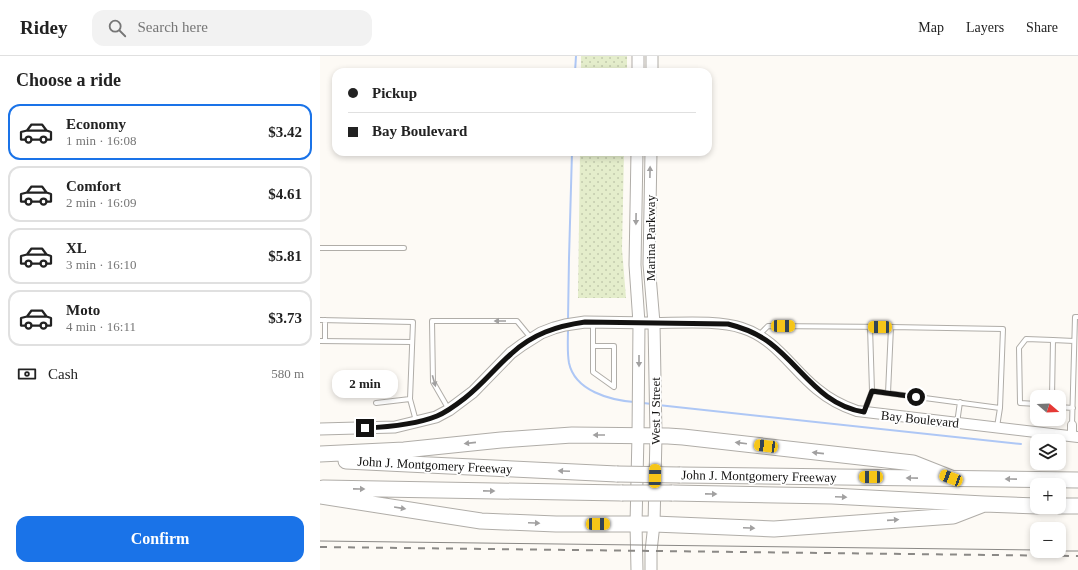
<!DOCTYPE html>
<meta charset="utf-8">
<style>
body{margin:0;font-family:Georgia,serif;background:#f2f2f2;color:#222;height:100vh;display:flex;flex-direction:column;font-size:15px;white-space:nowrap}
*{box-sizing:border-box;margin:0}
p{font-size:13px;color:#767676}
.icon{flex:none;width:22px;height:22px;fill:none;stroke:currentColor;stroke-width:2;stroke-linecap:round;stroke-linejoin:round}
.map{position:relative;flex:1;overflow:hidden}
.side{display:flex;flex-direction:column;background:#fff;width:320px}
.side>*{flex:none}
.banner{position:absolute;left:12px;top:12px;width:380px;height:88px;border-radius:12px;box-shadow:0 2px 6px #0003;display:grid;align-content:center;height:88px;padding:0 16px;background:#fff}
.needle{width:26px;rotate:109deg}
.buttons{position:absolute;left:710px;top:334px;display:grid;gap:8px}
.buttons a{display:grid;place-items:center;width:36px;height:36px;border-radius:8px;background:#fff;box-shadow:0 2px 6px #0003;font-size:20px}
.end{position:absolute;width:18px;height:18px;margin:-9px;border:5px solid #131211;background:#fff;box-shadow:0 0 0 2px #fff}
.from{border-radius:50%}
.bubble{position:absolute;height:28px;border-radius:12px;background:#fff;box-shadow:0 2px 6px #0003;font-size:13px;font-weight:700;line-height:28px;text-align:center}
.car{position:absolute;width:12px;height:24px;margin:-12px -6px;border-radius:5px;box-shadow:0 0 3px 1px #0007;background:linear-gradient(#f5c518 24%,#345 0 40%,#f5c518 0 76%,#345 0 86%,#f5c518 0)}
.banner b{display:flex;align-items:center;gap:14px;height:38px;font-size:15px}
.banner b+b{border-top:1px solid #e0e0e0}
.banner i{width:10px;height:10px;background:#222}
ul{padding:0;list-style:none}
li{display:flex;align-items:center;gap:12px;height:56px;margin:0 8px 6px;padding:0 8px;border:2px solid #e0e0e0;border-radius:12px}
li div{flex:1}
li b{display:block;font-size:15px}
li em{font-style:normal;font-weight:700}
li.current{border-color:#1a73e8}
li>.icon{width:36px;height:36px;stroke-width:1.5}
h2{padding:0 16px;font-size:18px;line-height:48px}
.pay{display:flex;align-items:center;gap:10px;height:44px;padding:0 16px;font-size:15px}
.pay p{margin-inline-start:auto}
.cta{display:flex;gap:8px;margin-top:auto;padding:8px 16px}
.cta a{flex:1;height:46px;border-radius:12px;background:#1a73e8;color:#fff;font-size:16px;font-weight:700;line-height:46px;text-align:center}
header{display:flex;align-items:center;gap:24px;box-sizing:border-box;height:56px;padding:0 20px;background:#fff;border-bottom:1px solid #e0e0e0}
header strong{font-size:19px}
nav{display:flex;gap:22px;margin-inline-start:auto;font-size:14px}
.search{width:280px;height:36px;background:#f2f2f2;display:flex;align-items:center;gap:10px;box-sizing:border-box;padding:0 14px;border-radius:12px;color:#767676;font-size:15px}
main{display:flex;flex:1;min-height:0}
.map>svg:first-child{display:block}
</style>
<header>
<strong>Ridey</strong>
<div class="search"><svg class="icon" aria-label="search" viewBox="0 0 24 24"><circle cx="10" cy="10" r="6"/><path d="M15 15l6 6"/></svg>Search here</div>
<nav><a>Map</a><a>Layers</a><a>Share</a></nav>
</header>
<main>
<section class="side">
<h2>Choose a ride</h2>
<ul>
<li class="current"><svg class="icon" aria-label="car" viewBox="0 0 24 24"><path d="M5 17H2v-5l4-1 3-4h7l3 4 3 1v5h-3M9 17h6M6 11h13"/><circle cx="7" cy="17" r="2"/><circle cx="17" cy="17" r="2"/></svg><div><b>Economy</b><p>1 min · 16:08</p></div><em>$3.42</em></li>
<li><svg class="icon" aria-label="car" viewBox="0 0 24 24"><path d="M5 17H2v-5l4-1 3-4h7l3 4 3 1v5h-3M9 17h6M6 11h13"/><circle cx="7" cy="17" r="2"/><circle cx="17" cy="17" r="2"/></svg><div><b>Comfort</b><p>2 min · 16:09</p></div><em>$4.61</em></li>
<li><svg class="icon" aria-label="car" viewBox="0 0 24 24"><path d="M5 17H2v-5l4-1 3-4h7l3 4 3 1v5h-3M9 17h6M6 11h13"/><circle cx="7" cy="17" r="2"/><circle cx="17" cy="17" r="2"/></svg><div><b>XL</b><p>3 min · 16:10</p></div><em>$5.81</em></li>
<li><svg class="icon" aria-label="car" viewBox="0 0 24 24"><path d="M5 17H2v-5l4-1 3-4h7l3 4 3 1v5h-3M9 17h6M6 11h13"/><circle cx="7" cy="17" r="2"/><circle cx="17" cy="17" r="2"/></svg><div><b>Moto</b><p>4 min · 16:11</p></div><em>$3.73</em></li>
</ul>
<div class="pay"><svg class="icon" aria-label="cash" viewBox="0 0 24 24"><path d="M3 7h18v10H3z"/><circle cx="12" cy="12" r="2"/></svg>Cash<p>580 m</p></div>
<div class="cta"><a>Confirm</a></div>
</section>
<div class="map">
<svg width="758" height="514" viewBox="0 0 758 514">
<defs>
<pattern id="park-dots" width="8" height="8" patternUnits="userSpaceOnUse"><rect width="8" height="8" fill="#e4edcb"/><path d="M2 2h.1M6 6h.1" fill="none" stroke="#c3caad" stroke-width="1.8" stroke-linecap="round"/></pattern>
</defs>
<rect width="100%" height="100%" fill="#fdfaf5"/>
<path fill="url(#park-dots)" d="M261,0H307V16H261Z
M260,96H304L302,193L306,242H258Z"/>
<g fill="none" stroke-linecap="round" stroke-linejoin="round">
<path stroke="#aec7f5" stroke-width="2" d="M255,16L256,0
M248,264L249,202L252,96
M248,273C248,284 247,296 249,307C255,335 290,344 314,346
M323,347L332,348
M338,349L701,388"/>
<defs>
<path id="service" d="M0,192H84
M0,264L93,266L90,343L96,365
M273,267V316L294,331V290H273
M550,271L552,335
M439,279L448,270L571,271
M733,284L754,285
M0,285L92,286
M5,285V264
M568,337L571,271L683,273L680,352
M56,347L90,343
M717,348L700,347L699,292L706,283L733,284L732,341
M739,351L753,352
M128,352L113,326L112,265H197L211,282
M544,356L552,335L680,352L677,371
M637,367L640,346
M752,369L755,261H758"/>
<path id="minor" d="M752,380V369"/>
<path id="tertiary" d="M334,267C360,267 399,264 422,272C455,282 472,313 497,333C509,343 522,350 537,355L758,381"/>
<path id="secondary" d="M318,16V0
M332,16V0
M317,96L315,209L319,267L318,379L316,468L317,514
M0,373L75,371L116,361L129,354L153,336L191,297L202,289L221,277L234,272L245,269L265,266L334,267
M331,514V495L334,468L336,380L334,267L329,208L331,96"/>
<path id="motorway" d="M0,398L84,394L181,384L252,379L348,380L363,381L593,407L631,422
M26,405L297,418
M360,419L758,424
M3,432L302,437
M352,437L512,440L664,448L717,450
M0,440L161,465L236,468H334L454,473L633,460L664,448
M739,450H758"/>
</defs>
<use href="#service" stroke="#b0ada8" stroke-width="6"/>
<use href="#minor" stroke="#b0ada8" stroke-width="10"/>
<use href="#tertiary" stroke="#b0ada8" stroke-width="12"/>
<use href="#secondary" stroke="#b0ada8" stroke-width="13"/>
<use href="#motorway" stroke="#b0ada8" stroke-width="17"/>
<use href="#service" stroke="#fff" stroke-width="4"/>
<use href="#minor" stroke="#fff" stroke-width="8"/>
<use href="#tertiary" stroke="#fff" stroke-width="10"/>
<use href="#secondary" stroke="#fff" stroke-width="11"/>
<use href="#motorway" stroke="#fff" stroke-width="15"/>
<path stroke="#8b8986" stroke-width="1" d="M0,485L717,494
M739,495H758"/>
<path stroke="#8b8986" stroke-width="2" stroke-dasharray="7 7" stroke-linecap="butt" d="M0,491L758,500"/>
<defs>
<path id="motorway-bridge" d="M297,418L360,419
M302,437H352"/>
</defs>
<use href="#motorway-bridge" stroke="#b0ada8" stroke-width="17" stroke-linecap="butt"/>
<use href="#motorway-bridge" stroke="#fff" stroke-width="15"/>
</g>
<defs><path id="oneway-solid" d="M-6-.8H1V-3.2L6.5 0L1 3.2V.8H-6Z"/></defs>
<g fill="#a1a0a0">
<use href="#oneway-solid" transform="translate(330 116) rotate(-89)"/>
<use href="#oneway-solid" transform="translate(316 163) rotate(91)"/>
<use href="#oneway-solid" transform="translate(180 265) rotate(-180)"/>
<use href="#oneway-solid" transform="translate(319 305) rotate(90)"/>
<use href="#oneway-solid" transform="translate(114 325) rotate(74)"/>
<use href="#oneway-solid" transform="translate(279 379) rotate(180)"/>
<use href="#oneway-solid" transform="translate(150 387) rotate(174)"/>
<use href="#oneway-solid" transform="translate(421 387) rotate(-173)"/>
<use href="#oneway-solid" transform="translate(498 397) rotate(-174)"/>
<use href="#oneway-solid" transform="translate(244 415) rotate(-177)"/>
<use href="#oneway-solid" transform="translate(592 422) rotate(-179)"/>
<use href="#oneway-solid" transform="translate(691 423) rotate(-179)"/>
<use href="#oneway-solid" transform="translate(39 433) rotate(1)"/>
<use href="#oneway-solid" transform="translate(169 435) rotate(1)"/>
<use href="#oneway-solid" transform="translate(391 438) rotate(1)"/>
<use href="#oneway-solid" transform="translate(521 441) rotate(3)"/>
<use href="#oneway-solid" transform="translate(80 452) rotate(9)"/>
<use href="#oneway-solid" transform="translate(573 464) rotate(-4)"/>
<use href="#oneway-solid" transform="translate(214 467) rotate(2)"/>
<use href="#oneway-solid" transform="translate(429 472) rotate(3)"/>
</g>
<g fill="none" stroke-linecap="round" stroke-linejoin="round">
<path stroke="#131211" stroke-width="5" d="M45,372C68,371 95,369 117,360C127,356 136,349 145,342C162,329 175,312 191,298C212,278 237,270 265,266L408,268C424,272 437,277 450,287C483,312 500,349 544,356L552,335L596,341"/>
</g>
<g text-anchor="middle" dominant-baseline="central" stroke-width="3.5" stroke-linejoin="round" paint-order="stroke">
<g font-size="13" fill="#131211" stroke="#fff">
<text transform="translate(330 182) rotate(-90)">Marina Parkway</text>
<text transform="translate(335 355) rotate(-90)">West J Street</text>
<text transform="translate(600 363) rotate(6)">Bay Boulevard</text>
<text transform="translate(115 409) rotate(3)">John J. Montgomery Freeway</text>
<text transform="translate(439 420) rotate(1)">John J. Montgomery Freeway</text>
</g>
</g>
</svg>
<div class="buttons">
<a><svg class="needle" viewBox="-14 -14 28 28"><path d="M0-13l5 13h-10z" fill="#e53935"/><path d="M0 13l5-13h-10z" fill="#767676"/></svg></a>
<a><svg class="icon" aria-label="layers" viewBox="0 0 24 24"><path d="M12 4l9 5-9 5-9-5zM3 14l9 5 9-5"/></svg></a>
<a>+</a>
<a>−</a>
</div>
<i class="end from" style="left:596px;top:341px"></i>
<i class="end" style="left:45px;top:372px"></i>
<div class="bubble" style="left:12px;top:314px;width:66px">2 min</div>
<i class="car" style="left:463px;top:270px;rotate:90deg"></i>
<i class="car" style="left:560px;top:271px;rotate:271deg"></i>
<i class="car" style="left:446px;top:390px;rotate:277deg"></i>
<i class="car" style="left:335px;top:420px;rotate:1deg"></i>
<i class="car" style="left:551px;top:421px;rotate:271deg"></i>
<i class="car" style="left:631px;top:422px;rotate:291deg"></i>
<i class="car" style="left:278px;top:468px;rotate:90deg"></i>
<div class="banner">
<b><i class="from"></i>Pickup</b>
<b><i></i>Bay Boulevard</b>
</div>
</div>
</main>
